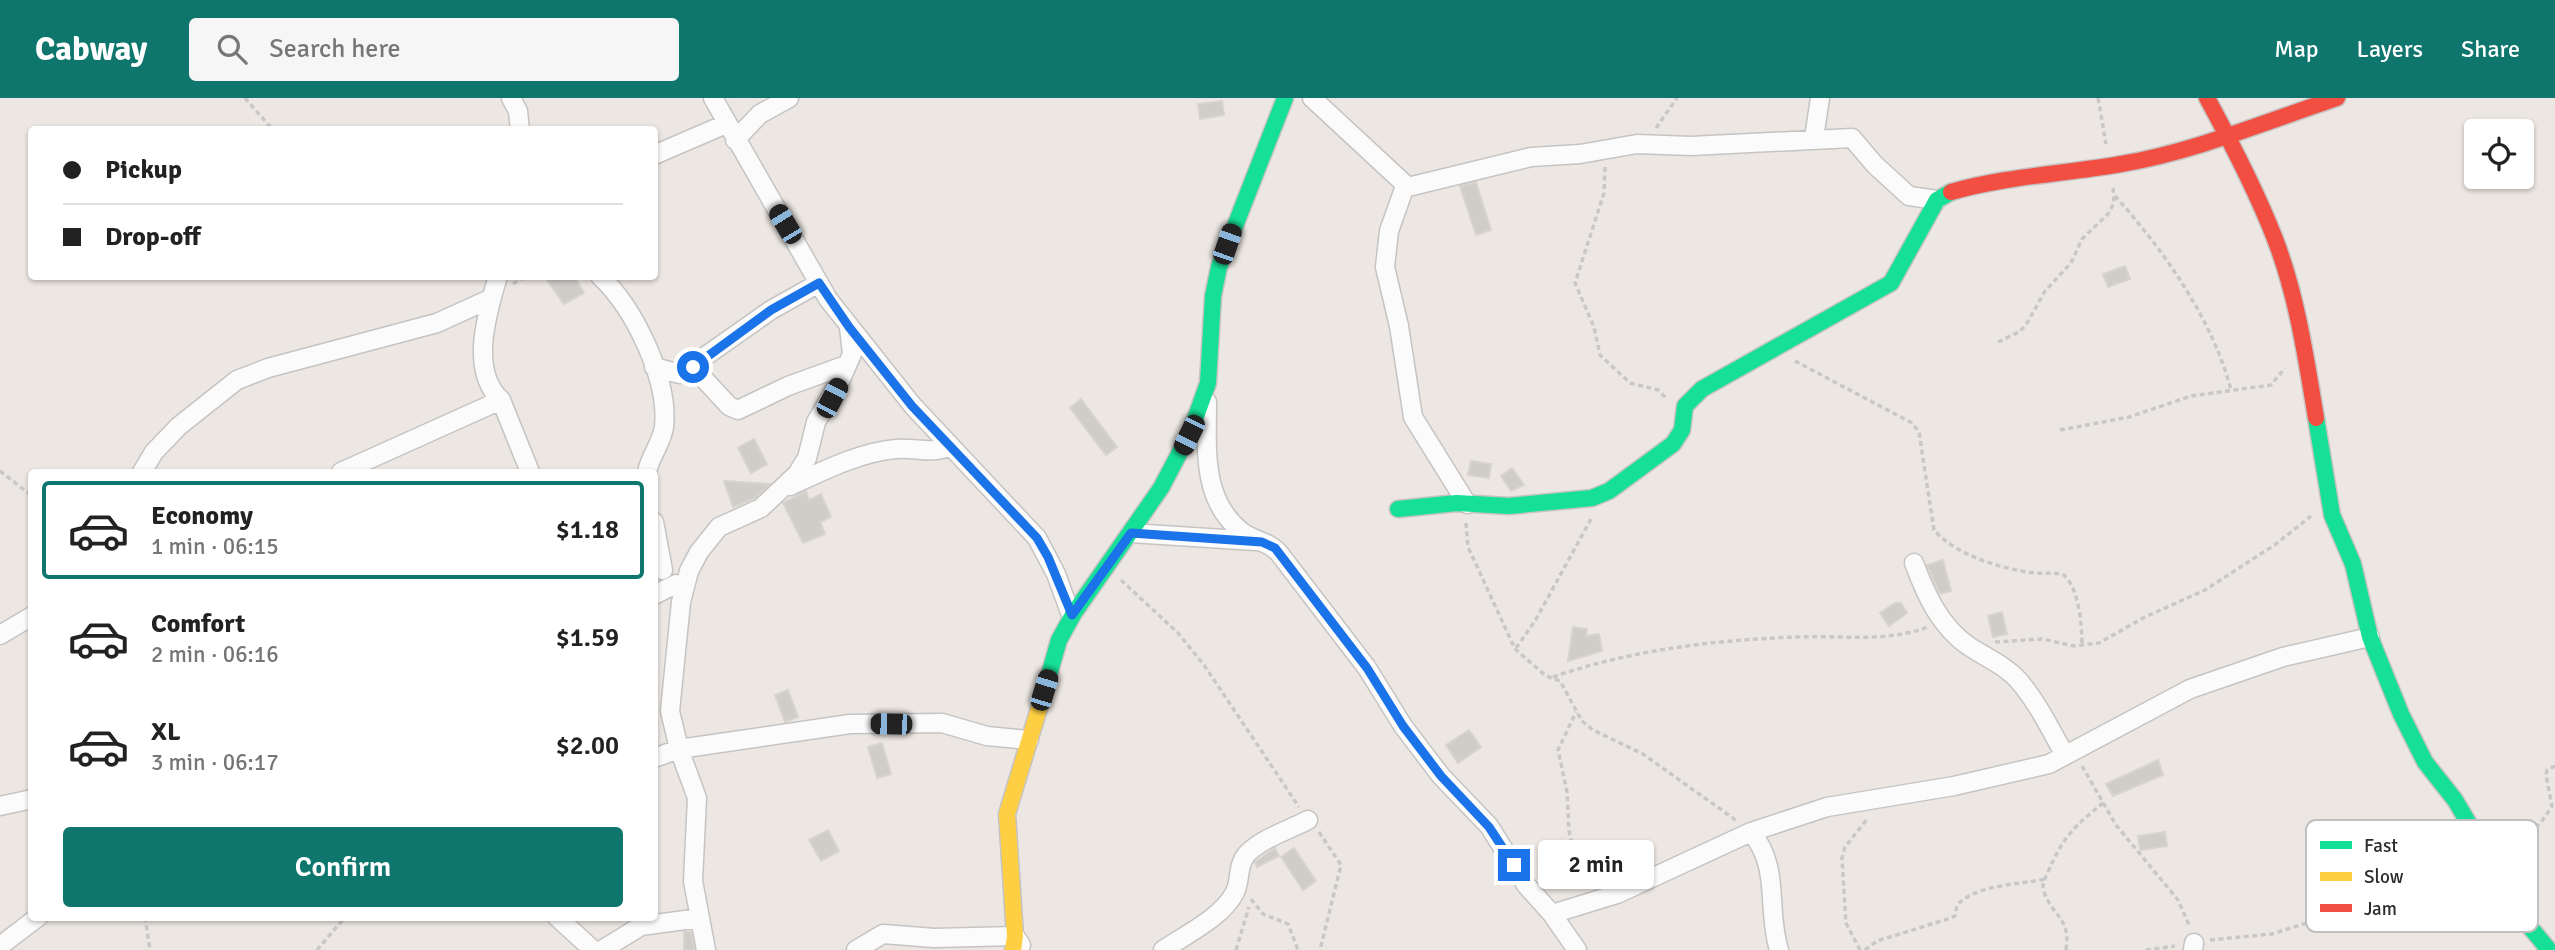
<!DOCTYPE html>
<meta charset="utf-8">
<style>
body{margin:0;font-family:Signika,sans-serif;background:#f6f6f6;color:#222;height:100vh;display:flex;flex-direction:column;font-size:26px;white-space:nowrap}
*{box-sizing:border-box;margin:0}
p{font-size:23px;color:#767676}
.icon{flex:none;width:38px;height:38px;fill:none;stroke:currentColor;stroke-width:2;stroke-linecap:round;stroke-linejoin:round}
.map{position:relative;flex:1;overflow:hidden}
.sheet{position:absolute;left:28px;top:371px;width:630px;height:452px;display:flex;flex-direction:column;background:#fff;border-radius:7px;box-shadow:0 2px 5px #0004}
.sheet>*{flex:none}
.hud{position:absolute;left:28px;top:28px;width:630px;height:154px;border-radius:7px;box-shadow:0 2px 5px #0004;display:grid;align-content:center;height:154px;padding:0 35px;background:#fff}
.fabs{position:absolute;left:2464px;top:21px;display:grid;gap:14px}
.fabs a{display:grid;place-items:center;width:70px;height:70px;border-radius:7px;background:#fff;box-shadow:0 2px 5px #0004;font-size:35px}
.end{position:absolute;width:32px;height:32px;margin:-16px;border:9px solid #1a73e8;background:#fff;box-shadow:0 0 0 4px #fff}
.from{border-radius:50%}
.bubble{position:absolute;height:49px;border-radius:7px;background:#fff;box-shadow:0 2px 5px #0004;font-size:23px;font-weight:600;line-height:49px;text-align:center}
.car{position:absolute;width:21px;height:42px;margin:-21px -10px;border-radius:9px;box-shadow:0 0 5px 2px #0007;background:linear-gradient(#222 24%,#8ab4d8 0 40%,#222 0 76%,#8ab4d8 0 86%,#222 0)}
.hud b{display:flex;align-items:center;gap:24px;height:66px;font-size:26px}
.hud b+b{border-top:2px solid #e0e0e0}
.hud i{width:18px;height:18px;background:#222}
ul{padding:12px 0 0;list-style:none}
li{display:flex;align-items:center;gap:21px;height:98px;margin:0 14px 10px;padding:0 21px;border:4px solid transparent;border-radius:7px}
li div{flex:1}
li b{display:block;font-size:26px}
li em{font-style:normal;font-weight:600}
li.on{border-color:#0f766e}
li>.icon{width:63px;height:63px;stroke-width:1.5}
.cta{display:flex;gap:14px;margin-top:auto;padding:14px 35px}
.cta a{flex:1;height:80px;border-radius:7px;background:#0f766e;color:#fff;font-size:28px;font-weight:600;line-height:80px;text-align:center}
header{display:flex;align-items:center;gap:42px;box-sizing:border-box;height:98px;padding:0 35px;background:#0f766e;color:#fff}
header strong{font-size:33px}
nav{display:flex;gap:38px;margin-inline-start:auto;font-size:24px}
.search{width:490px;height:63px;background:#f6f6f6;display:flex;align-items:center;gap:18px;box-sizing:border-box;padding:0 24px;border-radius:7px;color:#767676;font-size:26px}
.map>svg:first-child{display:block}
</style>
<header>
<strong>Cabway</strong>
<div class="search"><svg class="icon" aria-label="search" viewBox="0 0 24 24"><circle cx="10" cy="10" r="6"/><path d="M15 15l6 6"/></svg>Search here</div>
<nav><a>Map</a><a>Layers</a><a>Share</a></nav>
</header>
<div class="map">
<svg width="2555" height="852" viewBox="0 0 2555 852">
<rect width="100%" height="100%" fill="#ece7e2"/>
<path fill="#d0cdc9" stroke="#d7d3ce" stroke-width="2" d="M1222,3L1224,17L1200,21L1198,6Z
M1476,84L1491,132L1476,137L1460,88Z
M2125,168L2130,181L2108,189L2103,176Z
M544,178H574L584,195L564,206Z
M1081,301L1117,349L1106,357L1070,310Z
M754,341L767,366L751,375L738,350Z
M1471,363L1491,366L1489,380L1468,377Z
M1512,370L1524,387L1511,393L1501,378Z
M724,383L770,386L755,400L733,409Z
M806,393L809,402L821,396L831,419L820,424L825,436L803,445L783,405Z
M1943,462L1951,493L1940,496L1927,467Z
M1895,505H1901L1907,515L1889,528L1880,515Z
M2002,514L2007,536L1993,539L1988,518Z
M1573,529L1587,531L1586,538L1599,536L1602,553L1568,563Z
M788,592L798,619L785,624L775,597Z
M1469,632L1481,649L1458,665L1446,647Z
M882,645L891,676L877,680L868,649Z
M2158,662L2163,677L2113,698L2106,686Z
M828,732L839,753L821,763L809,742Z
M2165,734L2167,748L2140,752L2138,738Z
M1275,750L1279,758L1257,769L1255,764Z
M1294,750L1316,783L1303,792L1281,759Z
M684,834H691L694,852H684Z"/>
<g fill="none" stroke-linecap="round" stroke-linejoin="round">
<defs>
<path id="street" d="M511,0L518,13L520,32
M713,0L828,201L913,308L1037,440L1056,476L1071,517
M1312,0L1408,89L1531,59L1580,56L1637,46L1691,48L1852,40L1875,67L1909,98L1937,102
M1814,40L1820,0
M735,42L760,16L789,0
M654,57L726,26
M1405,88L1389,133L1385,169L1399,228L1413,319L1467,406
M498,178C487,215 469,273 501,302L530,374
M600,178C634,210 669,281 664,329C662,344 650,359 647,374
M654,269L680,276L771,212L819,185
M693,269L729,308L738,312L788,288L846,267
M1207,304C1207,350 1201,402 1242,434C1254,443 1270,444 1279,455L1367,570L1403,628L1441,678L1489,728L1526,787L1552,816L1577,852
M142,374L154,354L179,328L237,282L268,270L437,225L492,200
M341,374L501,302
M790,388C823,373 860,354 896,351C916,349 931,357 950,348
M654,424L663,472
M1131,435L1255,443
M1914,465C1926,497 1940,529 1970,549C1987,560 2006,568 2019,583C2038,605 2051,633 2065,657
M654,497L676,486
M0,537L32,518
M654,660L679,651L850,626L942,625L987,638L1029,642
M0,708L32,701
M1751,734C1781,770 1766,810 1779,852
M1552,816L1617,796L1751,734L1827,709L1954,688L2049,666L2190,591L2283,559L2370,539
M557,819L593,852
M0,848L38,819
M602,852L641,828L700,820
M706,852L693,783L697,700L679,651L670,613L681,504L689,473L699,454L719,429L761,410L797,376L807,360L816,324L841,281L852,256L849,229
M856,852L883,836L934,840L1015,838L1021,847
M1163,852C1185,837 1223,819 1235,794C1241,782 1237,768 1246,757C1260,741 1289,732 1308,722
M2193,852L2194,845"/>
<path id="fast" d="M2316,320L2332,417L2353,466L2370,539L2401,616L2425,664L2455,702L2529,828L2549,852
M1398,411L1457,405L1509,408L1592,400L1609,393L1673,346L1682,332L1685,308L1702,291L1891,185L1937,102L1951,94
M1047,584L1059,542L1074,515L1161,390L1190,335L1208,285L1213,198L1219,169L1285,0"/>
<path id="slow" d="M1013,852L1015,838L1007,716L1047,584"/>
<path id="jam" d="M2207,0C2232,46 2256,92 2275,141C2297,198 2306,260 2316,320
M1951,94C2007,78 2064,76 2121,66C2193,54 2268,23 2337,0"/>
</defs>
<use href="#street" stroke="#c5c4c3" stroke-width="21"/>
<use href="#fast" stroke="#c5c4c3" stroke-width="19"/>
<use href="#slow" stroke="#c5c4c3" stroke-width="19"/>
<use href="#jam" stroke="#c5c4c3" stroke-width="19"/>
<path stroke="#c8c8c8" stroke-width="3.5" stroke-dasharray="5 3.5" stroke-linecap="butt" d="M245,0L273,32
M2098,0L2106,46
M1656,30L1677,0
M1605,69L1604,95L1575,185L1594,229L1600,257L1630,285L1658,292L1666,300
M2115,98C2163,151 2213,222 2231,292
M513,186L526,178
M1998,244L2019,234L2026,227L2045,193L2071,165L2082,141L2108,116L2114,105L2113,88
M1795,263L1912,325L1919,334L1934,432C1955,457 2004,472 2036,475C2046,476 2054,474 2064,477C2079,491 2082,527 2082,547
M2060,332L2129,319L2191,298L2271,287L2285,270
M0,373L32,398
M1466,425L1468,449L1515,551L1546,578L1560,583L1582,623L1593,632L1643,656L1737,723
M1121,482L1178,535L1204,567L1299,709
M1995,544L2042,541L2074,548L2099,545L2145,519L2205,492L2276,446L2311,418
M1516,550L1535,523L1591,421
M1553,579C1630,552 1715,542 1796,539C1840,537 1885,545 1928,529
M2082,668L2116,727L2178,802L2190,829
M1319,734L1341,767L1320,852
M2505,743C2529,740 2540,728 2552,708L2546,677L2547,672L2555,668
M1538,775L1574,755L1569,733L1567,694L1558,652L1576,614
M1251,801L1263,816L1288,826L1298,852
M145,819L150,852
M2210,842L2272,836L2391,798L2413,788L2464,754
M317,852L345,819
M1236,852L1249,809
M1860,852L1846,825L1842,760L1845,749L1868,720
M1865,852L1877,843L1951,820L1955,818L1957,807C1977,786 2018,787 2045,781
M2066,852C2071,820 2053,819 2044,794C2041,787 2045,781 2048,774C2064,737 2074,729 2104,704
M2146,852L2175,848"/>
<use href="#street" stroke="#fcfbfb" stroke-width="18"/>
<use href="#fast" stroke="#16e098" stroke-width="16"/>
<use href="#slow" stroke="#ffcf43" stroke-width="16"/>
<use href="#jam" stroke="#f24e42" stroke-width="16"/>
</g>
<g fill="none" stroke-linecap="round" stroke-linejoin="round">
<path stroke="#1a73e8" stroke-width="9" d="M693,269L771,212L819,185L849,229L912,308L1037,440L1048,459L1072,517L1131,435L1262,444L1275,450L1367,570L1403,628L1441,678L1489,729L1514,767"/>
</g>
<rect x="2306" y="722" width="232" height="112" rx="10" fill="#fff" stroke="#c0c0c0" stroke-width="2"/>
<rect x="2320" y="743" width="32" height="8" fill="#16e098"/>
<rect x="2320" y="774" width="32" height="9" fill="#ffcf43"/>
<rect x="2320" y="806" width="32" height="8" fill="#f24e42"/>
<g font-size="19" fill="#2d2d2d">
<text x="2364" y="754">Fast</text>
<text x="2364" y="785">Slow</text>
<text x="2364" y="817">Jam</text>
</g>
</svg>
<div class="fabs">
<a><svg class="icon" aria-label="locate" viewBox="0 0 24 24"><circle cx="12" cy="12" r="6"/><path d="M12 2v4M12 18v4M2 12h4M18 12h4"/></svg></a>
</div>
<i class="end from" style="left:693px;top:269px"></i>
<i class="end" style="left:1514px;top:767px"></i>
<div class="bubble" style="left:1538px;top:742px;width:116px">2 min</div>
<i class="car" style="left:785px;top:126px;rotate:329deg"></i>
<i class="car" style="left:1227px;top:146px;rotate:19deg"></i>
<i class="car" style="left:832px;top:300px;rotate:28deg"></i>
<i class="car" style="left:1189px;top:337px;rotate:206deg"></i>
<i class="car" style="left:1044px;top:592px;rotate:17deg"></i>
<i class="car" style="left:891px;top:626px;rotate:271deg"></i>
<div class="hud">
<b><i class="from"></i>Pickup</b>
<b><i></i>Drop-off</b>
</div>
<section class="sheet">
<ul>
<li class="on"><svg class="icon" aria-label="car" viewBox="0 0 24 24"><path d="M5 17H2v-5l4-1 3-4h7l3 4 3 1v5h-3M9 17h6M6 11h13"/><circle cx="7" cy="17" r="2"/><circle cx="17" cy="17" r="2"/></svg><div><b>Economy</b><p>1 min · 06:15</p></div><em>$1.18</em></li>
<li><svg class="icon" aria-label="car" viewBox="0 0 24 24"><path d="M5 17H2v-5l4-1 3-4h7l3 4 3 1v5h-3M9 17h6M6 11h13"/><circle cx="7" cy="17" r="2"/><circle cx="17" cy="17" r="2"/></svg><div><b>Comfort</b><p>2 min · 06:16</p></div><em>$1.59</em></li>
<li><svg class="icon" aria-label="car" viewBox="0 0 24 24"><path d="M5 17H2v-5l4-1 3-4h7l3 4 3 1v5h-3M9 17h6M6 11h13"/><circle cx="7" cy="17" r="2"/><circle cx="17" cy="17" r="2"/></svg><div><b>XL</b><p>3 min · 06:17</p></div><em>$2.00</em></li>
</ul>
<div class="cta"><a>Confirm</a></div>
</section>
</div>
